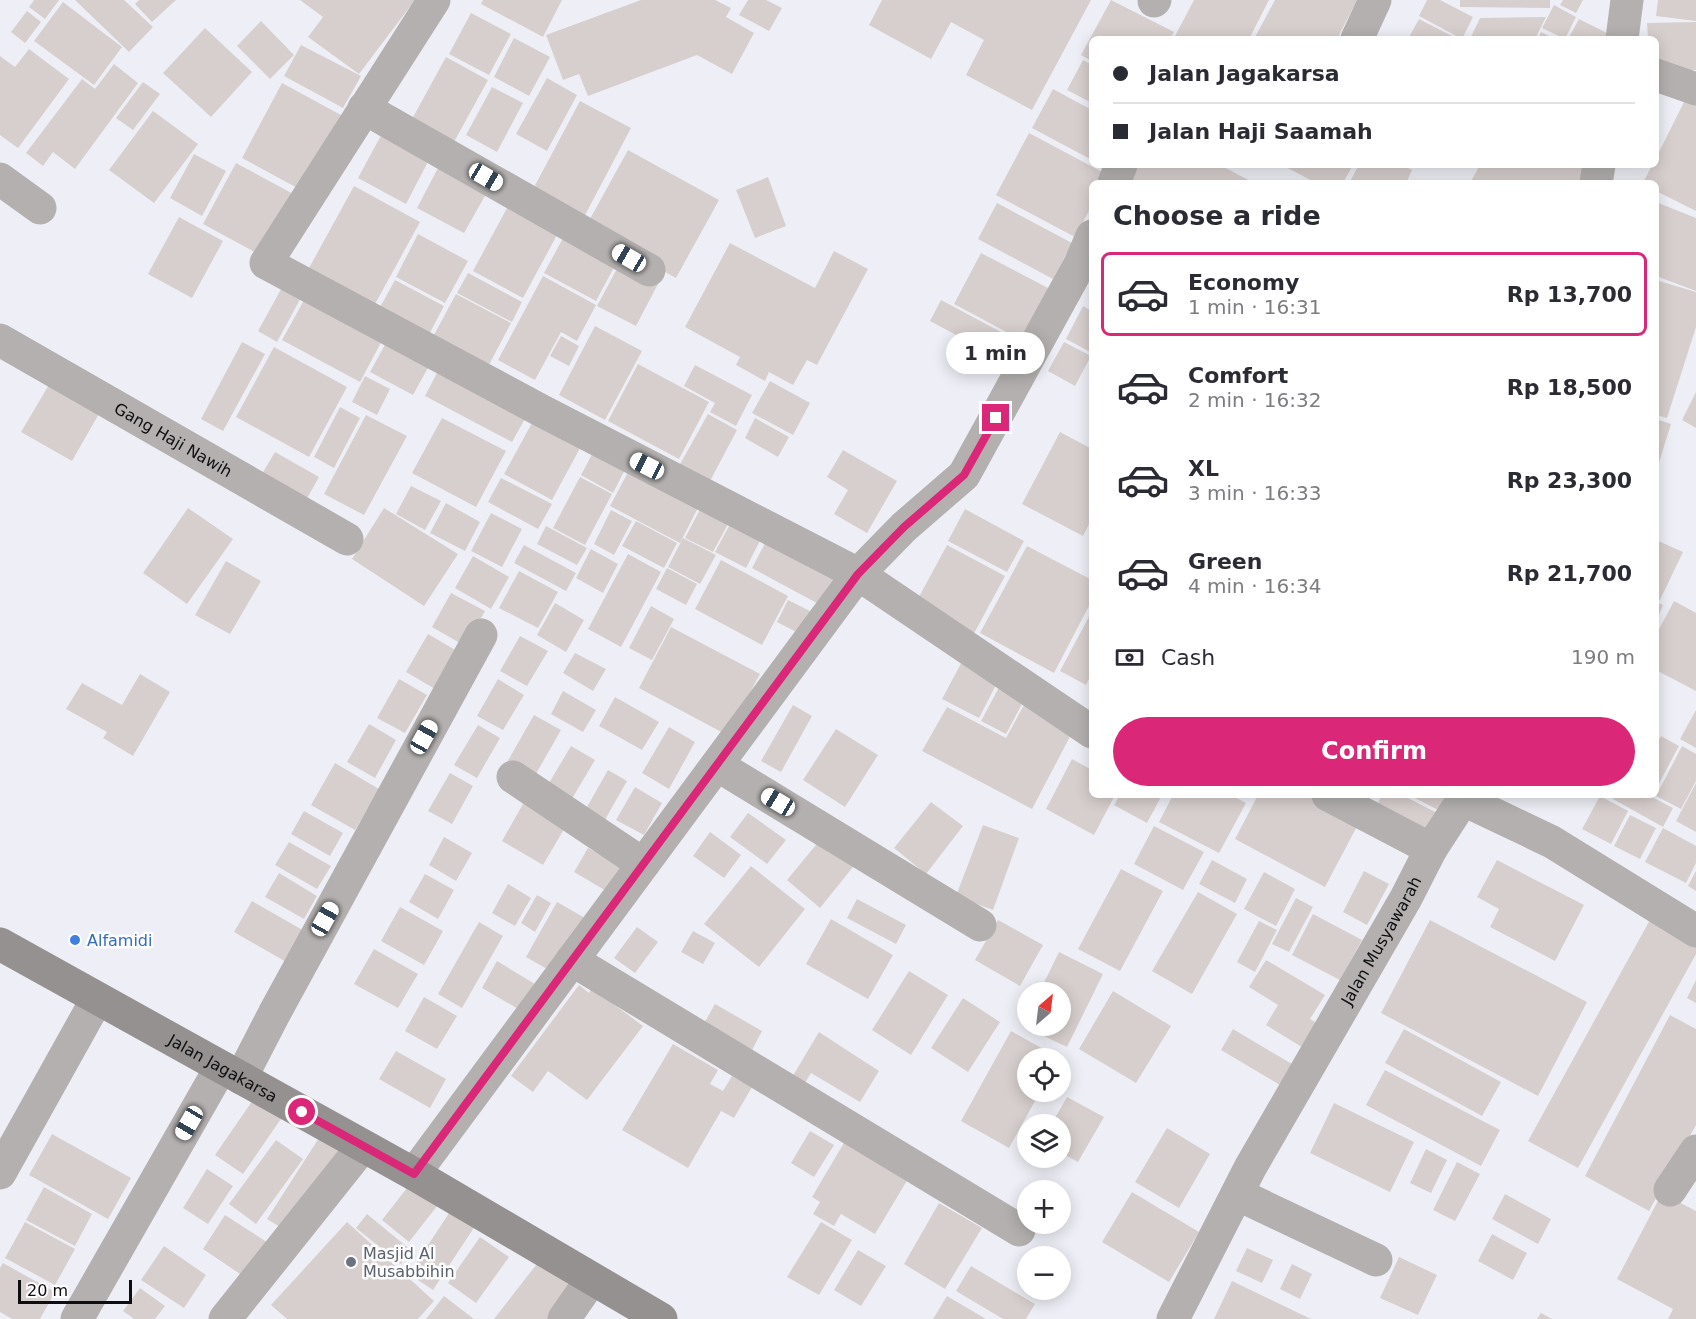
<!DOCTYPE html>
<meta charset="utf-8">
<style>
body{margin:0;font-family:"DejaVu Sans",sans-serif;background:#f2f2f3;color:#2b2b33;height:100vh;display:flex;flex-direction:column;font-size:22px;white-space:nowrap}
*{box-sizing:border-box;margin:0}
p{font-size:20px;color:#7c7c81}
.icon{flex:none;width:33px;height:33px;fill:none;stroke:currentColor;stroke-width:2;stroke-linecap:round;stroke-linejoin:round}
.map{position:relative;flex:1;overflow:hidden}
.side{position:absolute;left:1089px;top:180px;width:570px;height:618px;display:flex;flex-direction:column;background:#fff;border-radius:9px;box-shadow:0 3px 15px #0003}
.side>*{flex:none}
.guide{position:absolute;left:1089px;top:36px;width:570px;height:132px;border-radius:9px;box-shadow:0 3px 15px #0003;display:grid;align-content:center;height:132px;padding:0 24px;background:#fff}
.needle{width:39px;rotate:28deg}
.buttons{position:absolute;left:1017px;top:982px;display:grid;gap:12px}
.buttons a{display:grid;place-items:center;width:54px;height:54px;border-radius:50%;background:#fff;box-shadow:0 3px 15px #0003;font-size:30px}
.scale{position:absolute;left:18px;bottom:15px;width:114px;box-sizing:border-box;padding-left:6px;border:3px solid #0e0e10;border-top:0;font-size:16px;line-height:21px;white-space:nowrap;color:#0e0e10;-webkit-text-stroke:4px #fdfdfe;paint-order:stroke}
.end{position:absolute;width:27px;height:27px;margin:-14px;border:8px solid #db2777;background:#fff;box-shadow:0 0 0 3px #fff}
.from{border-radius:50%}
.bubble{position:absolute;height:42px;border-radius:21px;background:#fff;box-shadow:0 3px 15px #0003;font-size:20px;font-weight:600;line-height:42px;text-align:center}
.car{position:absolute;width:18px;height:36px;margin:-18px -9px;border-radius:8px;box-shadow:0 0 4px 2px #0007;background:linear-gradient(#fff 24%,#345 0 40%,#fff 0 76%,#345 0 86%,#fff 0)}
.guide b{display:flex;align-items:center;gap:21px;height:57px;font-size:22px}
.guide b+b{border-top:2px solid #e1e1e2}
.guide i{width:15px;height:15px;background:#2b2b33}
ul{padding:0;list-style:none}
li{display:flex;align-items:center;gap:18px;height:84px;margin:0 12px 9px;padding:0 12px;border:3px solid transparent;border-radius:9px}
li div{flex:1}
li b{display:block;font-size:22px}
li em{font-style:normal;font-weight:600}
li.on{border-color:#db2777}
li>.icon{width:54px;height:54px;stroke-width:1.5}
h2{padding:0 24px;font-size:27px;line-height:72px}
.pay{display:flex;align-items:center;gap:15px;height:66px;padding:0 24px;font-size:22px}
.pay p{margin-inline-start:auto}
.cta{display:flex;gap:12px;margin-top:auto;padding:12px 24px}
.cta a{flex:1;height:69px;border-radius:36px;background:#db2777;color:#fff;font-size:24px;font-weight:600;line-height:69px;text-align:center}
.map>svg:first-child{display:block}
</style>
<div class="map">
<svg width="1696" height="1319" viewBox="0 0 1696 1319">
<rect width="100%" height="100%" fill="#eeeff6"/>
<path fill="#d7cfcd" d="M34,0H59L45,19L29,7Z
M75,0H124L153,27L129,52Z
M139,0H176L152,22L135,4Z
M300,0H415L359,74L308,37L323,17Z
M483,0H562L543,37L481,4Z
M641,0H715L731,8L726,17L754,33L732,74L697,55L588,96L579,74L563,80L546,35Z
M748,0H766L782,8L769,31L739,15Z
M882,0H1091L1032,110L966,75L984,40L951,22L931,59L869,25Z
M1111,0L1174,32L1170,39H1092V61L1081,55Z
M1194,0H1269L1249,39H1182L1175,36Z
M1275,0H1357L1337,39H1254Z
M1427,0H1440L1473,17L1462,39L1419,16Z
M1460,0H1550V8L1460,7Z
M1563,0H1583L1576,13L1560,5Z
M1658,0H1696V21L1656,16Z
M63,2L122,47L94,85L34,41Z
M1554,5L1576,17L1565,39L1542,28Z
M27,11L41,22L25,43L11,32Z
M471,13L511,34L489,75L449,54Z
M1546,17L1535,39H1470L1480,18Z
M1419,19L1458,39H1408Z
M1579,19L1607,33L1604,39H1568Z
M261,21L294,55L270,79L237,46Z
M1696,22V70L1656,71V39H1648L1647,23Z
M205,28L252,72L211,117L163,73Z
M1541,32L1555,39H1538Z
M514,38L550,57L529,96L494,77Z
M301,45L361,76L343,108L284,76Z
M29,49L69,79L18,148L0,135V56L15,67Z
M446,57L488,80L454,142L412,119Z
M1083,60L1092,65V103L1067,90Z
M114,64L138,83L75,169L53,152L43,166L26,153L82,79L95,89Z
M547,78L577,95L547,151L516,134Z
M143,82L160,94L133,130L116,118Z
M282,83L341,115L301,190L242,158Z
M492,87L523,103L497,152L466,135Z
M1053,89L1092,110V160L1032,128Z
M1688,94L1696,98V211L1656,191V183H1643L1652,165H1656V158Z
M580,101L631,128L583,219L532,191Z
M153,111L198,144L154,203L109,170Z
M385,128L432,154L406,204L358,178Z
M1029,133L1108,175L1104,183H1092V205L1075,237L996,195Z
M628,150L719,200L676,278L585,228Z
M194,154L226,171L202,216L170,198Z
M236,163L297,196L264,257L203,224Z
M1136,165H1220L1254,183H1129Z
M1282,165H1353L1343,183H1316Z
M1359,165H1402L1412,170L1406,183H1349Z
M1480,165H1582L1596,172L1590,183H1470Z
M438,168L486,194L464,233L417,208Z
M768,177L786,226L755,238L736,190Z
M354,186L420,222L369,315L303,279Z
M1656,202L1696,218V291L1656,276Z
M997,203L1072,243L1053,279L978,239Z
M507,208L557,235L523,298L473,271Z
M179,217L223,241L192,298L148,274Z
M568,229L620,256L596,301L544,273Z
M418,234L468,261L445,303L396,277Z
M730,243L815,288L834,251L868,269L817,365L807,360L793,385L769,372L765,381L736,365L740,357L685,327Z
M981,253L1050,289L1023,341L954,304Z
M620,263L658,284L636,326L597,306Z
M468,273L522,302L512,322L457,293Z
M543,276L596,305L577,341L561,332L535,380L498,360Z
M395,280L444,306L423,346L373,320Z
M1656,280L1696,292V327L1667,418L1656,415Z
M285,282L304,292L277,342L258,331Z
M308,293L385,335L360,382L282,340Z
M456,294L511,323L483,376L428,346Z
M941,300L1022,343L1010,364L930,321Z
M1083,306L1092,311V353L1066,339Z
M595,326L642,351L605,420L559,395Z
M561,336L579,346L569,366L550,356Z
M387,341L430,364L413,395L370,372Z
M242,342L265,354L223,431L201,419Z
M1064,342L1091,356L1075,386L1048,371Z
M274,347L347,387L309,457L236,417Z
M638,364L709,402L679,459L608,421Z
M695,365L752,395L736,426L710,412L715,403L684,386Z
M438,371L526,417L512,442L425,396Z
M365,376L390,389L377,415L352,402Z
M770,381L810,403L793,435L752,413Z
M50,383L100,412L72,461L21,432Z
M1696,392V428L1682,420Z
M340,407L360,418L334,468L314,457Z
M538,412L586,437L552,500L504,474Z
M708,414L737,430L709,483L679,466Z
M366,415L407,436L364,515L324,494Z
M442,418L506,451L476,507L412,473Z
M755,418L789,437L778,457L745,438Z
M1656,419L1671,424L1657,469H1656Z
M1060,432L1092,449V518L1083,536L1022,504Z
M599,441L631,458L613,493L581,475Z
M843,450L897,481L867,533L834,514L848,490L827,477Z
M275,452L319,477L301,509L256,484Z
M634,461L703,498L680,543L610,506Z
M580,477L612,494L585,545L553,528Z
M501,478L552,504L538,529L488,502Z
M411,486L441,501L425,530L396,514Z
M706,498L734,513L713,552L685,538Z
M446,503L480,522L465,551L430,533Z
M188,508L233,539L187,604L143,573Z
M384,508L458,554L424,606L352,559Z
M965,509L1024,541L1007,572L948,541Z
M611,510L632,521L614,555L594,544Z
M491,513L522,529L502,567L471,551Z
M736,513L766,529L746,568L715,552Z
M636,521L677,543L664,568L622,546Z
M546,526L587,548L577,565L537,544Z
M770,534L845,574L826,608L752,568Z
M683,538L716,555L700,584L668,567Z
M1656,540L1683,552L1660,600L1656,597Z
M524,545L576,573L566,591L514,563Z
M947,545L1005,576L971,639L913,608Z
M1027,546L1092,580V600L1054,673L980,633Z
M591,549L618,564L603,593L576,578Z
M628,554L661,572L621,647L588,629Z
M473,556L509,577L491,609L455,588Z
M721,560L788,596L762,645L695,609Z
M226,561L261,581L230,634L195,615Z
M667,568L697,584L686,605L656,589Z
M519,571L558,592L538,628L499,608Z
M451,593L485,611L465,646L432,627Z
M788,600L814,613L802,635L777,622Z
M1674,601L1696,613V691L1656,670V635Z
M1656,602L1663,605L1656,622Z
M555,603L584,620L566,652L537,635Z
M651,606L674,619L652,660L629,648Z
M1092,611V673L1086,685L1060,671Z
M671,627L760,674L727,735L639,688Z
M428,634L457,651L435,689L406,672Z
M520,636L548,651L527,686L500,671Z
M575,653L606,669L593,691L563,673Z
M965,656L1001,675L979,718L942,699Z
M140,674L170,692L133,756L103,738L107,732L66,709L82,683L122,705Z
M1004,678L1029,691L1006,734L981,721Z
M399,679L427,695L405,733L377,718Z
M498,679L524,695L503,730L477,716Z
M563,691L596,710L583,732L551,714Z
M615,697L659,722L642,750L599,726Z
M1025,703L1074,729L1032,809L922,751L947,707L1006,738Z
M793,705L812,716L781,772L761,761Z
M1696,710V748L1680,739Z
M534,715L561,730L533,779L506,764Z
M369,724L396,740L375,778L347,762Z
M478,725L500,738L477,778L454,765Z
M669,727L695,742L669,789L642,773Z
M836,729L878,755L845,807L803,780Z
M1661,736L1679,746L1656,789V740L1658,741Z
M571,746L595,760L570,802L546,788Z
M1682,746L1696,754V781L1681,809L1656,796Z
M1072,759L1092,770V795H1115L1094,835L1046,809Z
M335,763L379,789L355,830L311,805Z
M608,770L627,781L602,825L583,814Z
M450,773L473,786L452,824L428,811Z
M1696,783V832L1676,821Z
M635,787L662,803L644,835L616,820Z
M528,795L570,819L543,865L502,841Z
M1120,795H1162L1147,823L1114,805Z
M1173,795H1231L1246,803L1219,853L1159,822Z
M1258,795H1320L1362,817L1325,887L1235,839Z
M1382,795H1402L1443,816L1435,833L1378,803Z
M1409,795H1458L1448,815Z
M1615,795H1648L1673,808L1663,827L1613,799Z
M1600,796L1628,811L1611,844L1582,829Z
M931,802L963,826L926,874L894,848Z
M304,811L343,833L330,856L291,834Z
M748,813L786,840L767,864L730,837Z
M1630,815L1656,828L1640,859L1614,846Z
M983,825L1019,838L993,910L956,896Z
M1154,826L1204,852L1183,890L1134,864Z
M1663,828L1696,846V863L1686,883L1645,862Z
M710,832L741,855L724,878L693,856Z
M444,837L472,853L456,881L429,865Z
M820,840L853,867L820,908L787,880Z
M289,842L331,866L317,889L275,865Z
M588,848L627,870L613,895L574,872Z
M1212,860L1247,879L1235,903L1199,884Z
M1497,860L1584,905L1555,961L1490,927L1499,909L1477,897Z
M751,866L805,909L759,967L704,924Z
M1121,869L1163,891L1120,971L1078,949Z
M1364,871L1389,884L1367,925L1343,912Z
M1696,871V891L1688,886Z
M1264,872L1295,889L1276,926L1244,909Z
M279,873L317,896L304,919L265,897Z
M425,874L454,890L438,919L409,902Z
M508,884L531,898L515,926L492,913Z
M1198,892L1237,914L1192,994L1152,971Z
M537,895L551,903L535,932L521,923Z
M1296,898L1313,907L1289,952L1272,944Z
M857,899L906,925L896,944L847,918Z
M252,901L306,932L288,963L234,932Z
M557,902L585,918L554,973L526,957Z
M400,907L443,931L424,965L381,941Z
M1313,914L1362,940L1340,980L1292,955Z
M1651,918L1696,943V954L1578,1168L1528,1141Z
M831,919L893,955L868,999L806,964Z
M998,920L1043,945L1020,986L975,960Z
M1430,920L1587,1002L1538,1096L1381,1013Z
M1259,921L1277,930L1255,972L1237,962Z
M479,922L503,936L462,1008L438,994Z
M637,927L658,942L635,973L614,958Z
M693,931L715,943L703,964L681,952Z
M374,949L418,974L398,1008L354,984Z
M1059,952L1103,974L1067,1047L1023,1026L1028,1016V1026H1060V993H1039Z
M1266,960L1325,995L1310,1019L1320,1025L1305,1049L1266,1025L1278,1005L1249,987Z
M497,961L535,984L520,1010L482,988Z
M909,971L948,995L911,1055L872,1030Z
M1696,980V1003L1687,998Z
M579,985L589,993L592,988L643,1026L587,1100L548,1071L533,1092L511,1076Z
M1113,991L1171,1026L1136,1083L1079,1049Z
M424,997L457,1016L437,1049L405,1031Z
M963,998L1000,1022L968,1072L931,1048Z
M715,1004L762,1031L750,1054L702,1027Z
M1670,1015L1696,1029V1125L1649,1211L1585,1176Z
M1233,1029L1292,1064L1280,1085L1221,1050Z
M1404,1029L1501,1082L1482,1116L1385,1063Z
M1011,1031L1061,1059H1028V1092H1040L1009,1148L961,1121Z
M819,1032L879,1071L860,1102L811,1073L800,1091L788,1084Z
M673,1044L718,1070L710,1084L723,1091L732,1076L752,1087L734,1118L721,1111L688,1168L622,1130Z
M396,1051L446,1079L430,1108L379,1079Z
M1385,1070L1500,1130L1481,1166L1366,1105Z
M255,1097L283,1116L243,1174L215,1155Z
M1067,1097L1104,1117L1078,1162L1060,1152V1125H1051Z
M1334,1103L1414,1142L1390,1192L1310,1153Z
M326,1127L355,1146L288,1232L267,1219Z
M1167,1128L1210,1154L1179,1208L1135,1182Z
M810,1131L834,1145L814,1177L791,1163Z
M52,1134L131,1178L108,1219L29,1175Z
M848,1136L911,1174L875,1234L841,1214L834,1226L813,1214L820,1202L812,1197Z
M276,1140L303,1159L256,1224L229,1204Z
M1426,1149L1447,1160L1431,1193L1410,1183Z
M1457,1162L1480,1174L1455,1221L1433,1210Z
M207,1169L233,1186L208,1224L183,1208Z
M414,1179L441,1201L409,1242L382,1220Z
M44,1187L92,1214L75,1246L26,1220Z
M1132,1192L1199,1232L1169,1282L1102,1242Z
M1662,1193L1696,1211V1319H1668L1673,1309L1617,1279Z
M1505,1194L1551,1219L1538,1244L1492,1219Z
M457,1201L481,1217L433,1290L409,1274Z
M939,1203L982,1228L945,1289L904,1264Z
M367,1214L412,1251L401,1264L356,1228Z
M225,1215L273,1246L249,1280L203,1249Z
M25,1222L75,1249L55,1285L5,1258Z
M347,1222L434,1301L418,1319H287L271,1305Z
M821,1222L852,1240L819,1295L787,1277Z
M1492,1234L1527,1253L1513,1280L1478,1261Z
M480,1237L509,1257L476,1303L448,1283Z
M164,1246L206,1275L184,1308L141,1280Z
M1247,1248L1273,1260L1262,1283L1236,1271Z
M858,1250L886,1266L861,1306L834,1290Z
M543,1256L581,1286L555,1319H494Z
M1399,1257L1437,1275L1418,1315L1380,1298Z
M3,1263L55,1292L40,1319H12L0,1312V1268Z
M1292,1264L1312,1274L1300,1299L1280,1289Z
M971,1266L1035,1304L1026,1319H1003L956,1291Z
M1232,1281L1311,1319H1214Z
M140,1288L165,1306L155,1319H134L123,1311Z
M444,1296L474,1319H426Z
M947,1296L986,1319H933Z
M1541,1313L1552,1319H1537Z"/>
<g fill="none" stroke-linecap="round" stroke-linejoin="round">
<g stroke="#b4b0b0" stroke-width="33">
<path d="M434,0L266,263L542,411L858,574L1092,732"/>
<path d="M1154,1L1155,0"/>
<path d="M1357,39L1375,0"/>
<path d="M1622,39L1627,0"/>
<path d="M1656,75L1696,89"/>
<path d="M364,108L649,270"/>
<path d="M0,179L40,208"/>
<path d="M1114,183L1121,165"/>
<path d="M1596,183L1599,165"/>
<path id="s1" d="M0,340L347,539"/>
<path d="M717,765L980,925"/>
<path d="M513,777L643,864"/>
<path d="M1328,795L1431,849"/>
<path d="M1464,800L1552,842L1696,931"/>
<path d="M572,960L1019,1230"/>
<path d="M241,1078L274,1014L481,635"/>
<path d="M0,1173L97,999"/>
<path d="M414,1174L858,574L904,527L964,475L1080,264L1092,236"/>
<path d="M1670,1190L1696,1151"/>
<path d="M1237,1194L1376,1260"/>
<path d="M77,1319L221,1067"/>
<path d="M225,1319L363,1146"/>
<path d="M564,1319L591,1280"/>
<path id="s2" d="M1173,1319L1250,1168L1406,898L1431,849L1466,795"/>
</g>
<path stroke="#969191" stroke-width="33" id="s3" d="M0,944L414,1174L661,1319"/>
</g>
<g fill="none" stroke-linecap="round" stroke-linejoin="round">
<path stroke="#db2777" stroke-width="8" d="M302,1112L414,1174L858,574L904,527L964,475L996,418"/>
</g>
<circle fill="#3f7fe0" stroke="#fdfdfe" stroke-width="2" cx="75" cy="940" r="6"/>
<circle fill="#6b7280" stroke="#fdfdfe" stroke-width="2" cx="351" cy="1262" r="6"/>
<g text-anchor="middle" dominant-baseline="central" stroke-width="5" stroke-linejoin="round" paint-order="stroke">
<g font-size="16" fill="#0e0e10" stroke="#fdfdfe">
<text stroke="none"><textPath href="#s1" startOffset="200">Gang Haji Nawih</textPath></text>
<text stroke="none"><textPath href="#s2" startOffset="432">Jalan Musyawarah</textPath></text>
<text stroke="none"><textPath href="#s3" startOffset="255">Jalan Jagakarsa</textPath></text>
</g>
<g font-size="16" fill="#366cbe" stroke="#fdfdfe" text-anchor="start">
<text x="87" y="940">Alfamidi</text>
</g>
<g font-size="16" fill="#5b616d" stroke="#fdfdfe" text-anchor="start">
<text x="363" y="1253">Masjid Al<tspan x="363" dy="18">Musabbihin</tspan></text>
</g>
</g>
</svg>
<div class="buttons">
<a><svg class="needle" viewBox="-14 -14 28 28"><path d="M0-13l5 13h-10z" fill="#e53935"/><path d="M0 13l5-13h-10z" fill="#7c7c81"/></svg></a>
<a><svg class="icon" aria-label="locate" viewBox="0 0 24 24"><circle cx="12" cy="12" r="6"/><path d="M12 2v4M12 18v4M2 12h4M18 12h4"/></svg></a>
<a><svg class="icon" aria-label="layers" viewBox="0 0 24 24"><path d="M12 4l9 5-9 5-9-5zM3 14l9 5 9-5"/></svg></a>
<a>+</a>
<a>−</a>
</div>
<div class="scale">20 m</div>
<i class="end from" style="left:302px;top:1112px"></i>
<i class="end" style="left:996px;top:418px"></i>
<div class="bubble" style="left:946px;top:332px;width:99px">1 min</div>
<i class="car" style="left:486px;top:177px;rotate:120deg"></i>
<i class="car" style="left:629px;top:258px;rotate:300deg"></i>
<i class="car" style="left:647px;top:466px;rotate:297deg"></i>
<i class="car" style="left:424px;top:737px;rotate:29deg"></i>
<i class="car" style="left:778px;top:802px;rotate:301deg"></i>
<i class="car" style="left:325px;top:919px;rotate:29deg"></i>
<i class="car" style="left:189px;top:1123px;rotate:210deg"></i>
<div class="guide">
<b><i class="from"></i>Jalan Jagakarsa</b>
<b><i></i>Jalan Haji Saamah</b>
</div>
<section class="side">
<h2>Choose a ride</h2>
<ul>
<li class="on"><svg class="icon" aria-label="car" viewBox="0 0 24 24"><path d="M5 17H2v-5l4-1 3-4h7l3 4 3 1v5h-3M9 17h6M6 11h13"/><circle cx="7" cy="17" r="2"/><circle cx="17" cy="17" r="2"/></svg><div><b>Economy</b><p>1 min · 16:31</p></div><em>Rp 13,700</em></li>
<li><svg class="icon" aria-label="car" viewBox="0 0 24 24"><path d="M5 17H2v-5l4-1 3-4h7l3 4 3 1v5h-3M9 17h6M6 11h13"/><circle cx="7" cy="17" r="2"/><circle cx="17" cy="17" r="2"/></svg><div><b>Comfort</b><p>2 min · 16:32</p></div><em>Rp 18,500</em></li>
<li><svg class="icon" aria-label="car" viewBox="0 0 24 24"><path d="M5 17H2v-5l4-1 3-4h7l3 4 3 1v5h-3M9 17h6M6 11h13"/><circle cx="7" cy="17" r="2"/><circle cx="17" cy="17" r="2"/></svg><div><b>XL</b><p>3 min · 16:33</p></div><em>Rp 23,300</em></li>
<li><svg class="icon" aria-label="car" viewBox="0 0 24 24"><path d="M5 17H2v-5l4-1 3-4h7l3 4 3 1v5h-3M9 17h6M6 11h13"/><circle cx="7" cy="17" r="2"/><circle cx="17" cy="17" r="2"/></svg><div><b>Green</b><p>4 min · 16:34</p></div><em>Rp 21,700</em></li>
</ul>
<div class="pay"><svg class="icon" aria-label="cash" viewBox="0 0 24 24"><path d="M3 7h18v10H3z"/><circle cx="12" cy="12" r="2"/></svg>Cash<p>190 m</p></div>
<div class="cta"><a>Confirm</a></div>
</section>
</div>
